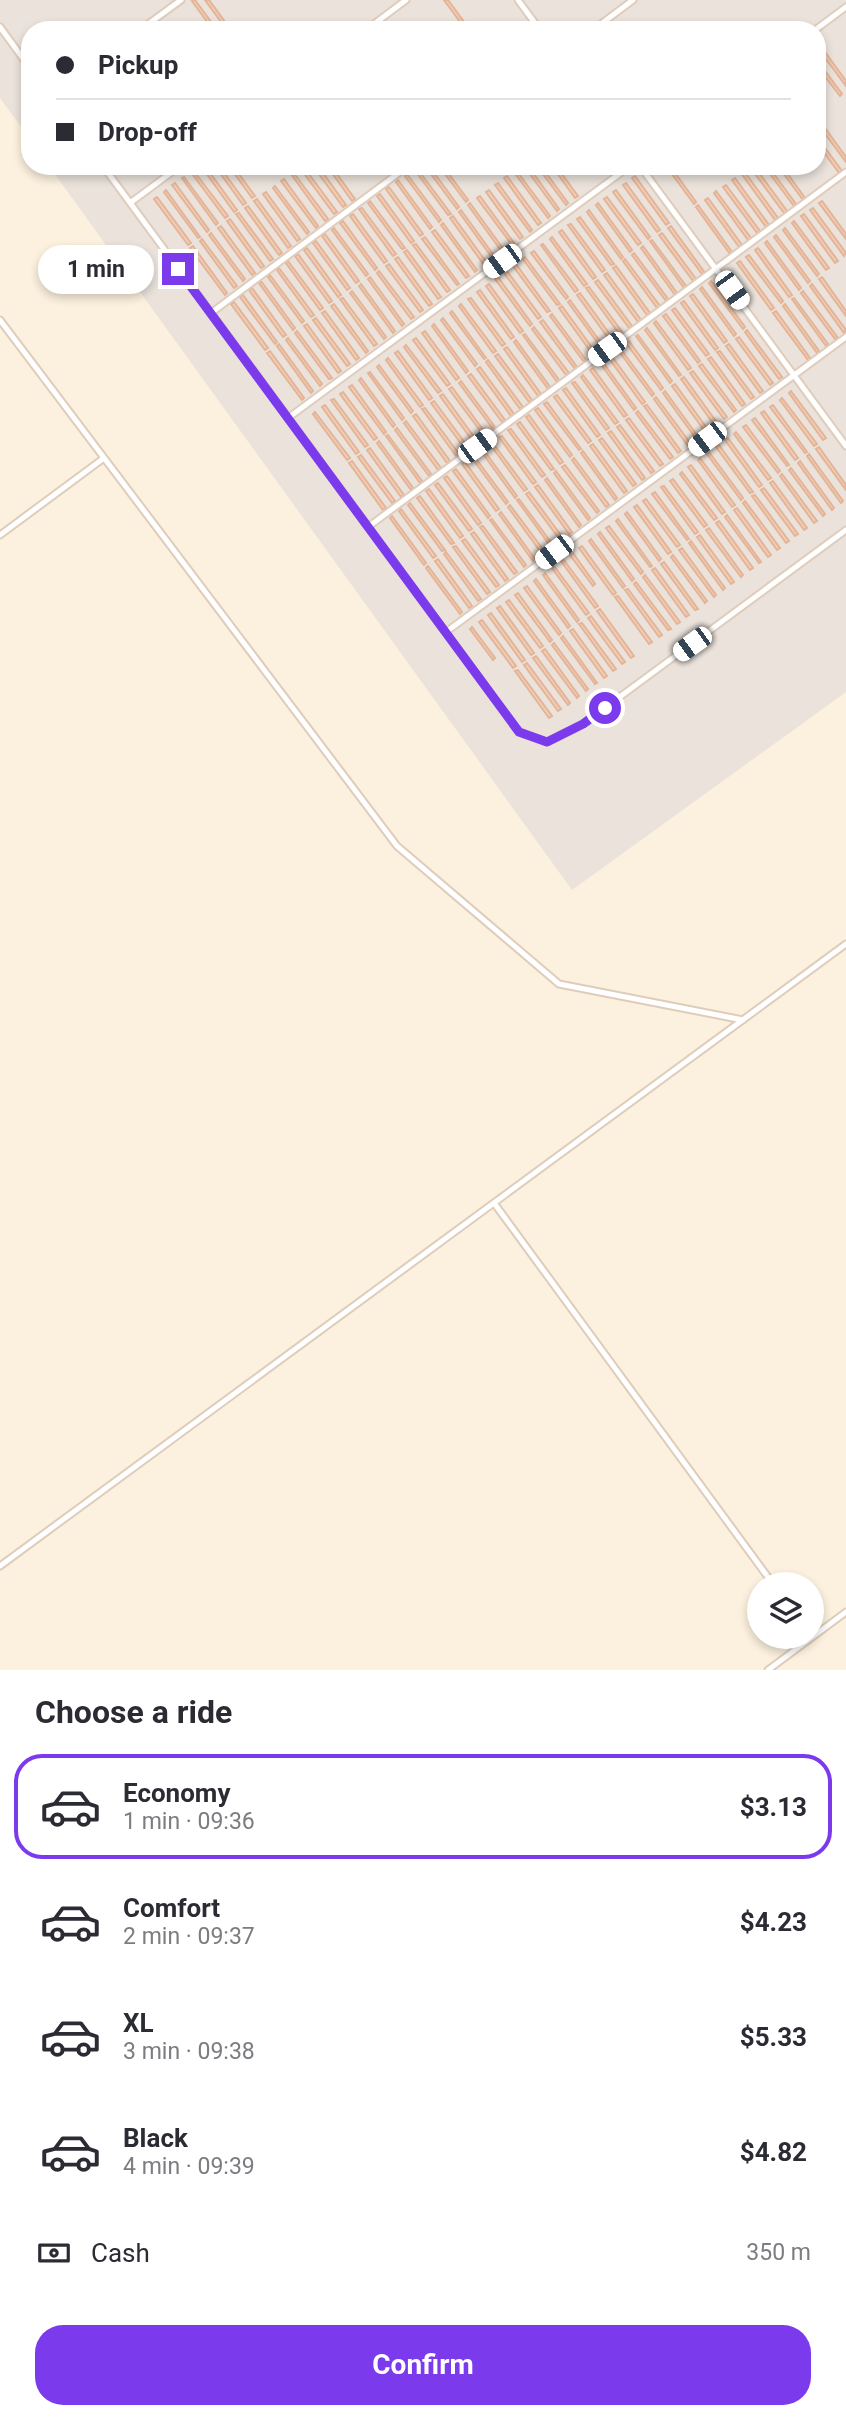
<!DOCTYPE html>
<meta charset="utf-8">
<style>
body{margin:0;font-family:Roboto,sans-serif;background:#f2f2f3;color:#2b2b33;height:100vh;display:flex;flex-direction:column;font-size:26px;white-space:nowrap}
*{box-sizing:border-box;margin:0}
p{font-size:23px;color:#7c7c81}
.icon{flex:none;width:38px;height:38px;fill:none;stroke:currentColor;stroke-width:2;stroke-linecap:round;stroke-linejoin:round}
.map{position:relative;height:1670px;overflow:hidden}
.panel{display:flex;flex-direction:column;background:#fff;flex:1}
.panel>*{flex:none}
.top-card{position:absolute;left:21px;top:21px;width:805px;height:154px;border-radius:28px;box-shadow:0 4px 10px #0003;display:grid;align-content:center;height:154px;padding:0 35px;background:#fff}
.tools{position:absolute;left:747px;top:1572px;display:grid;gap:14px}
.tools a{display:grid;place-items:center;width:77px;height:77px;border-radius:50%;background:#fff;box-shadow:0 4px 10px #0003;font-size:35px}
.end{position:absolute;width:32px;height:32px;margin:-16px;border:9px solid #7c3aed;background:#fff;box-shadow:0 0 0 4px #fff}
.from{border-radius:50%}
.bubble{position:absolute;height:49px;border-radius:24px;background:#fff;box-shadow:0 4px 10px #0003;font-size:23px;font-weight:700;line-height:49px;text-align:center}
.car{position:absolute;width:21px;height:42px;margin:-21px -10px;border-radius:9px;box-shadow:0 0 5px 2px #0007;background:linear-gradient(#fff 24%,#345 0 40%,#fff 0 76%,#345 0 86%,#fff 0)}
.top-card b{display:flex;align-items:center;gap:24px;height:66px;font-size:26px}
.top-card b+b{border-top:2px solid #e1e1e2}
.top-card i{width:18px;height:18px;background:#2b2b33}
ul{padding:0;list-style:none}
li{display:flex;align-items:center;gap:21px;height:105px;margin:0 14px 10px;padding:0 21px;border:4px solid transparent;border-radius:28px}
li div{flex:1}
li b{display:block;font-size:26px}
li em{font-style:normal;font-weight:700}
li.active{border-color:#7c3aed}
li>.icon{width:63px;height:63px;stroke-width:1.5}
h2{padding:0 35px;font-size:32px;line-height:84px}
.pay{display:flex;align-items:center;gap:18px;height:77px;padding:0 35px;font-size:26px}
.pay p{margin-inline-start:auto}
.button{display:flex;gap:14px;margin-top:auto;padding:14px 35px}
.button a{flex:1;height:80px;border-radius:28px;background:#7c3aed;color:#fff;font-size:28px;font-weight:700;line-height:80px;text-align:center}
.map>svg:first-child{display:block}
</style>
<div class="map">
<svg width="846" height="1670" viewBox="0 0 846 1670">
<rect width="100%" height="100%" fill="#fcf1de"/>
<path fill="#eae2db" d="M0,0H846V692L572,890L49,166H817V30H30V139L0,98Z"/>
<path fill="#f1ceb6" stroke="#e3b497" stroke-width="2" d="M195,0L217,30H213L192,1Z
M205,0H209L231,30H227Z
M444,0H448L470,30H466Z
M817,41L846,81V86L817,47Z
M817,60L842,94L840,96L817,66Z
M817,117L846,157V162L817,123Z
M817,137L842,171L839,173L817,143Z
M201,166H205L237,210L234,212Z
M215,166H219L246,203L243,205Z
M229,166H233L255,196L252,198Z
M303,166L337,212L334,214L300,168Z
M313,166H318L346,205L343,207Z
M327,166H331L355,199L352,201Z
M425,166H429L459,207L457,209Z
M439,166H443L468,200L466,202Z
M524,166H528L559,209L557,211Z
M537,166H541L568,203L566,205Z
M552,166H556L578,196L575,198Z
M666,166H670L696,202L694,204Z
M754,166L787,211L784,213L750,167Z
M764,166H768L796,204L794,206Z
M778,166H782L805,198L803,200Z
M416,167L451,214L448,215L414,169Z
M193,170L228,216L225,218L191,172Z
M516,170L550,216L548,218L514,172Z
M744,171L778,218L775,220L741,173Z
M293,172L328,219L325,221L291,174Z
M407,174L441,220L439,222L405,176Z
M507,176L541,223L538,225L504,178Z
M635,176L669,223L666,225L632,178Z
M184,177L218,223L216,225L182,178Z
M735,178L769,225L766,227L732,180Z
M284,179L318,226L316,228L281,181Z
M398,180L432,227L430,229L396,182Z
M175,183L209,230L207,232L172,185Z
M498,183L532,230L530,232L495,185Z
M626,183L660,230L657,232L623,185Z
M726,185L760,231L757,233L723,187Z
M275,186L309,232L307,234L273,188Z
M389,187L423,234L420,236L386,189Z
M166,190L200,237L198,238L164,192Z
M489,190L523,237L520,239L486,192Z
M616,190L650,237L648,239L613,192Z
M716,191L751,238L748,240L714,193Z
M266,192L300,239L297,241L263,194Z
M380,194L414,241L411,243L377,196Z
M480,196L514,243L512,245L477,198Z
M157,197L191,243L188,245L154,199Z
M607,197L641,243L638,245L604,199Z
M708,198L742,245L739,247L705,200Z
M257,199L291,246L288,248L254,201Z
M370,201L405,248L402,249L368,203Z
M822,201L846,234V239L819,203Z
M470,203L504,250L502,252L468,205Z
M598,203L632,250L630,252L596,205Z
M698,205L732,252L730,254L696,207Z
M248,206L282,253L279,255L245,208Z
M362,208L396,254L393,256L359,209Z
M813,208L846,253L844,256L810,210Z
M461,210L495,257L493,259L459,212Z
M589,210L623,257L621,259L587,212Z
M239,213L273,259L270,261L236,214Z
M353,214L387,261L384,263L350,216Z
M804,214L838,261L835,263L801,216Z
M453,216L487,263L484,265L450,218Z
M580,217L614,264L611,265L577,219Z
M230,219L264,266L261,268L227,221Z
M343,221L377,268L375,270L340,223Z
M794,221L829,268L826,270L792,223Z
M443,223L477,270L475,272L441,225Z
M571,224L605,270L602,272L568,225Z
M221,226L255,273L252,275L218,228Z
M671,226L705,273L702,274L668,228Z
M334,228L368,274L366,276L332,230Z
M785,228L819,274L817,276L783,230Z
M435,230L469,276L466,278L432,232Z
M562,230L596,277L593,279L559,232Z
M211,233L245,279L243,281L209,235Z
M662,233L696,279L693,281L659,235Z
M325,234L359,281L356,283L322,236Z
M776,235L810,281L808,283L774,237Z
M425,237L459,284L457,285L422,239Z
M552,237L587,284L584,286L550,239Z
M202,239L237,286L234,288L200,241Z
M652,240L686,286L684,288L650,241Z
M316,241L350,288L347,290L313,243Z
M767,241L801,288L799,290L765,243Z
M416,244L450,290L447,292L413,245Z
M543,244L578,290L575,292L541,245Z
M193,246L227,293L225,295L190,248Z
M643,246L677,293L675,295L641,248Z
M307,248L341,295L338,297L304,250Z
M758,248L792,295L789,297L755,250Z
M407,250L441,297L438,299L404,252Z
M534,251L568,297L566,299L531,253Z
M634,253L668,299L666,301L632,255Z
M298,254L332,301L329,303L295,256Z
M749,255L783,301L781,303L746,257Z
M398,257L432,304L429,306L395,259Z
M525,257L560,304L557,305L523,259Z
M625,259L660,306L657,308L623,261Z
M288,261L323,308L320,310L286,263Z
M740,261L774,308L771,310L737,263Z
M389,264L423,310L420,312L386,266Z
M516,264L550,311L547,312L513,266Z
M616,266L650,313L647,315L613,268Z
M279,268L314,315L311,317L277,270Z
M379,271L414,317L411,319L377,273Z
M507,271L541,317L538,319L504,273Z
M607,273L641,320L638,322L604,275Z
M270,275L304,321L302,323L268,277Z
M370,277L404,324L402,326L368,279Z
M498,277L532,324L530,326L495,279Z
M822,277L846,311V316L819,279Z
M598,280L632,326L629,328L595,282Z
M261,281L295,328L293,330L259,283Z
M711,281L745,327L743,329L709,283Z
M361,284L395,331L393,333L359,286Z
M489,284L523,331L520,333L486,286Z
M812,284L846,330L844,333L810,286Z
M589,287L623,333L620,335L586,288Z
M702,287L736,334L734,336L700,289Z
M252,288L286,335L283,337L249,290Z
M480,290L514,337L511,339L477,292Z
M352,291L386,337L384,339L350,293Z
M803,291L838,338L835,339L801,293Z
M580,293L614,340L611,342L577,295Z
M693,294L727,341L724,343L690,296Z
M243,295L277,342L275,344L240,297Z
M343,298L377,344L374,346L340,299Z
M471,298L505,344L502,346L468,299Z
M794,298L828,344L826,346L792,299Z
M570,300L604,347L602,349L568,302Z
M684,301L718,348L715,350L681,303Z
M234,302L268,348L265,350L231,304Z
M334,304L368,351L366,353L331,306Z
M461,304L496,351L493,353L459,306Z
M785,304L819,351L817,353L783,306Z
M562,306L596,353L593,355L559,308Z
M675,308L709,354L706,356L672,310Z
M325,311L359,358L356,360L322,313Z
M452,311L486,358L484,359L450,313Z
M776,311L810,358L808,360L773,313Z
M552,314L586,360L584,362L550,316Z
M666,314L700,361L698,363L663,316Z
M316,318L350,364L347,366L313,320Z
M443,318L477,364L475,366L441,320Z
M543,320L577,367L575,369L540,322Z
M656,321L691,368L688,370L654,323Z
M307,324L341,371L338,373L304,326Z
M434,324L468,371L466,373L432,326Z
M534,327L569,373L566,375L532,329Z
M647,328L681,375L679,376L645,330Z
M747,330L782,377L779,379L745,332Z
M297,331L332,378L329,379L295,333Z
M425,331L459,378L456,380L422,333Z
M525,334L559,380L557,382L523,335Z
M638,335L672,381L670,383L636,336Z
M739,337L773,383L770,385L736,339Z
M288,338L322,384L320,386L286,340Z
M416,338L450,384L447,386L413,340Z
M516,340L550,387L548,389L514,342Z
M629,341L663,388L661,390L626,343Z
M279,344L313,391L311,393L277,346Z
M729,344L763,391L760,393L726,346Z
M406,345L441,391L438,393L404,347Z
M507,347L541,394L538,396L504,349Z
M620,348L654,394L652,396L618,350Z
M270,351L304,398L302,400L267,353Z
M398,351L432,398L429,400L395,353Z
M720,351L754,397L751,399L717,352Z
M498,354L532,400L529,402L495,356Z
M611,355L645,402L642,404L608,357Z
M711,357L745,404L742,406L708,359Z
M388,358L423,405L420,407L386,360Z
M488,360L523,407L520,409L486,362Z
M602,361L636,408L634,410L600,363Z
M702,364L736,410L734,412L699,366Z
M379,365L413,411L411,413L377,367Z
M480,367L514,414L511,416L477,369Z
M593,368L627,415L624,417L590,370Z
M693,371L727,417L724,419L690,373Z
M370,372L404,418L402,420L368,373Z
M471,374L505,420L502,422L468,376Z
M583,375L618,422L615,424L581,377Z
M684,377L718,424L715,426L681,379Z
M361,378L395,425L393,427L359,380Z
M461,381L495,427L493,429L459,383Z
M575,382L609,428L606,430L572,383Z
M675,384L709,431L706,433L672,386Z
M352,385L386,432L384,434L349,387Z
M452,387L486,434L484,436L449,389Z
M566,388L600,435L597,437L563,390Z
M665,391L699,438L697,440L663,393Z
M791,391L826,438L823,440L789,393Z
M343,392L377,438L374,440L340,394Z
M443,394L477,441L474,443L440,396Z
M557,395L591,441L588,443L554,397Z
M656,397L691,444L688,446L654,399Z
M782,398L817,444L814,446L780,400Z
M334,399L368,445L365,447L331,400Z
M434,401L468,447L465,449L431,403Z
M547,402L581,449L579,450L544,404Z
M325,405L359,452L356,454L322,407Z
M647,405L681,451L678,453L644,406Z
M773,405L807,452L805,453L770,407Z
M425,408L459,454L456,456L422,409Z
M538,408L572,455L570,457L535,410Z
M638,411L673,457L670,459L636,413Z
M764,411L798,458L795,460L761,413Z
M315,412L350,458L347,460L313,414Z
M416,414L450,461L447,463L413,416Z
M529,415L563,462L560,464L526,417Z
M629,418L663,464L660,466L626,420Z
M755,418L789,465L787,466L752,420Z
M406,421L441,468L438,470L404,423Z
M520,422L554,469L551,470L517,424Z
M620,425L654,471L651,473L617,427Z
M746,425L780,471L778,473L743,427Z
M397,428L431,474L429,476L395,430Z
M511,429L545,475L542,477L508,430Z
M611,431L645,478L642,480L608,433Z
M736,432L771,478L768,480L734,434Z
M388,435L422,481L420,483L386,436Z
M502,436L536,482L533,484L499,437Z
M602,438L636,484L633,486L599,440Z
M728,438L762,485L759,487L725,440Z
M379,441L413,488L411,490L377,443Z
M492,442L527,489L524,491L490,444Z
M593,444L627,491L624,493L590,446Z
M719,445L753,492L750,493L716,447Z
M819,447L846,485V490L816,449Z
M370,448L404,495L401,497L367,450Z
M483,449L517,496L515,498L481,451Z
M583,451L617,498L615,500L581,453Z
M709,452L743,498L741,500L707,454Z
M809,454L843,501L841,503L807,456Z
M361,455L395,501L392,503L358,457Z
M474,456L508,502L506,504L472,458Z
M574,458L609,505L606,507L572,460Z
M700,458L735,505L732,507L698,460Z
M352,461L386,508L383,510L349,463Z
M800,461L834,508L832,510L798,463Z
M465,462L499,509L496,511L462,464Z
M565,465L599,511L597,513L562,467Z
M691,465L725,512L722,514L688,467Z
M791,468L825,514L823,516L789,470Z
M456,469L490,516L488,518L453,471Z
M556,471L590,518L588,520L554,473Z
M682,472L717,518L714,520L680,474Z
M782,474L817,521L814,523L780,476Z
M447,476L481,523L478,525L444,478Z
M547,478L581,525L579,527L545,480Z
M673,479L707,525L704,527L670,481Z
M773,481L807,528L804,530L770,483Z
M438,483L472,529L469,531L435,485Z
M538,485L572,532L569,534L535,487Z
M664,486L698,532L695,534L661,487Z
M764,488L798,534L795,536L761,490Z
M429,489L463,536L460,538L426,491Z
M529,492L563,538L560,540L526,494Z
M655,492L689,539L687,540L652,494Z
M755,495L789,541L786,543L752,496Z
M420,496L454,543L451,544L417,498Z
M519,499L553,545L551,547L517,500Z
M646,499L680,545L677,547L643,501Z
M745,501L780,548L777,550L743,503Z
M410,503L445,550L442,551L408,505Z
M510,505L545,552L542,554L508,507Z
M637,505L671,552L668,554L634,507Z
M737,508L771,555L768,557L734,510Z
M401,509L436,556L433,558L399,511Z
M501,512L535,559L533,561L499,514Z
M627,512L661,559L659,561L625,514Z
M727,515L761,562L759,563L725,517Z
M392,516L426,563L424,565L390,518Z
M492,519L526,565L524,567L490,520Z
M618,519L652,566L650,567L616,521Z
M719,521L753,568L750,570L716,523Z
M483,526L517,572L514,574L480,527Z
M609,526L643,572L641,574L606,528Z
M709,528L743,575L741,577L706,530Z
M474,532L508,579L505,581L471,534Z
M600,532L634,579L632,581L598,534Z
M700,535L734,582L731,584L697,537Z
M465,539L499,585L496,587L462,541Z
M591,539L625,586L623,588L589,541Z
M691,541L725,588L723,590L689,543Z
M456,546L490,592L487,594L453,547Z
M582,546L616,593L613,595L579,548Z
M682,548L716,595L714,597L679,550Z
M446,552L481,599L478,601L444,554Z
M573,553L595,584L593,586L570,555Z
M673,555L707,601L705,603L671,557Z
M438,559L472,606L469,608L435,561Z
M563,559L598,606L595,608L561,561Z
M664,562L698,609L695,610L661,564Z
M428,566L462,612L460,614L426,568Z
M554,566L589,613L586,615L552,568Z
M655,568L689,615L686,617L652,570Z
M545,573L579,620L577,622L543,575Z
M645,575L680,622L677,624L643,577Z
M536,579L570,626L568,628L534,581Z
M636,582L671,629L668,630L634,584Z
M527,586L561,633L559,635L524,588Z
M628,589L662,635L659,637L625,590Z
M518,593L552,640L550,642L515,595Z
M618,596L652,642L649,644L615,597Z
M509,600L543,646L540,648L506,602Z
M500,606L534,653L531,655L497,608Z
M600,609L634,656L631,658L597,611Z
M491,613L525,660L522,662L488,615Z
M591,616L625,662L622,664L588,618Z
M482,620L516,666L513,668L479,622Z
M582,623L616,669L613,671L579,624Z
M472,627L495,658L493,660L470,629Z
M573,629L607,676L604,678L570,631Z
M563,636L597,683L595,684L561,638Z
M554,643L588,689L586,691L552,645Z
M545,649L579,696L577,698L542,651Z
M536,656L570,703L568,705L533,658Z
M527,663L561,709L558,711L524,665Z
M518,670L552,716L549,718L515,671Z"/>
<g fill="none" stroke-linecap="round" stroke-linejoin="round">
<defs>
<path id="lane" d="M518,0L540,30
M0,27L30,68
M140,30L181,0
M366,30L406,0
M593,30L633,0
M815,30L846,7
M103,166L519,732L547,742L583,724L846,530
M640,166L846,446
M130,203L180,166
M211,313L408,166
M0,320L397,846L559,984L743,1020
M288,418L630,166
M368,527L846,172
M0,535L104,458
M446,632L846,337
M494,1203L773,1584
M0,1566L846,944
M768,1670L846,1612"/>
</defs>
<use href="#lane" stroke="#dfccbb" stroke-width="9"/>
<use href="#lane" stroke="#fff" stroke-width="5"/>
</g>
<g fill="none" stroke-linecap="round" stroke-linejoin="round">
<path stroke="#7c3aed" stroke-width="9" d="M178,269L519,732L547,742L583,724L605,708"/>
</g>
</svg>
<div class="tools">
<a><svg class="icon" aria-label="layers" viewBox="0 0 24 24"><path d="M12 4l9 5-9 5-9-5zM3 14l9 5 9-5"/></svg></a>
</div>
<i class="end from" style="left:605px;top:708px"></i>
<i class="end" style="left:178px;top:269px"></i>
<div class="bubble" style="left:38px;top:245px;width:116px">1 min</div>
<i class="car" style="left:502px;top:261px;rotate:234deg"></i>
<i class="car" style="left:732px;top:290px;rotate:144deg"></i>
<i class="car" style="left:607px;top:349px;rotate:234deg"></i>
<i class="car" style="left:707px;top:439px;rotate:233deg"></i>
<i class="car" style="left:477px;top:446px;rotate:54deg"></i>
<i class="car" style="left:554px;top:552px;rotate:233deg"></i>
<i class="car" style="left:692px;top:644px;rotate:234deg"></i>
<div class="top-card">
<b><i class="from"></i>Pickup</b>
<b><i></i>Drop-off</b>
</div>
</div>
<section class="panel">
<h2>Choose a ride</h2>
<ul>
<li class="active"><svg class="icon" aria-label="car" viewBox="0 0 24 24"><path d="M5 17H2v-5l4-1 3-4h7l3 4 3 1v5h-3M9 17h6M6 11h13"/><circle cx="7" cy="17" r="2"/><circle cx="17" cy="17" r="2"/></svg><div><b>Economy</b><p>1 min · 09:36</p></div><em>$3.13</em></li>
<li><svg class="icon" aria-label="car" viewBox="0 0 24 24"><path d="M5 17H2v-5l4-1 3-4h7l3 4 3 1v5h-3M9 17h6M6 11h13"/><circle cx="7" cy="17" r="2"/><circle cx="17" cy="17" r="2"/></svg><div><b>Comfort</b><p>2 min · 09:37</p></div><em>$4.23</em></li>
<li><svg class="icon" aria-label="car" viewBox="0 0 24 24"><path d="M5 17H2v-5l4-1 3-4h7l3 4 3 1v5h-3M9 17h6M6 11h13"/><circle cx="7" cy="17" r="2"/><circle cx="17" cy="17" r="2"/></svg><div><b>XL</b><p>3 min · 09:38</p></div><em>$5.33</em></li>
<li><svg class="icon" aria-label="car" viewBox="0 0 24 24"><path d="M5 17H2v-5l4-1 3-4h7l3 4 3 1v5h-3M9 17h6M6 11h13"/><circle cx="7" cy="17" r="2"/><circle cx="17" cy="17" r="2"/></svg><div><b>Black</b><p>4 min · 09:39</p></div><em>$4.82</em></li>
</ul>
<div class="pay"><svg class="icon" aria-label="cash" viewBox="0 0 24 24"><path d="M3 7h18v10H3z"/><circle cx="12" cy="12" r="2"/></svg>Cash<p>350 m</p></div>
<div class="button"><a>Confirm</a></div>
</section>
